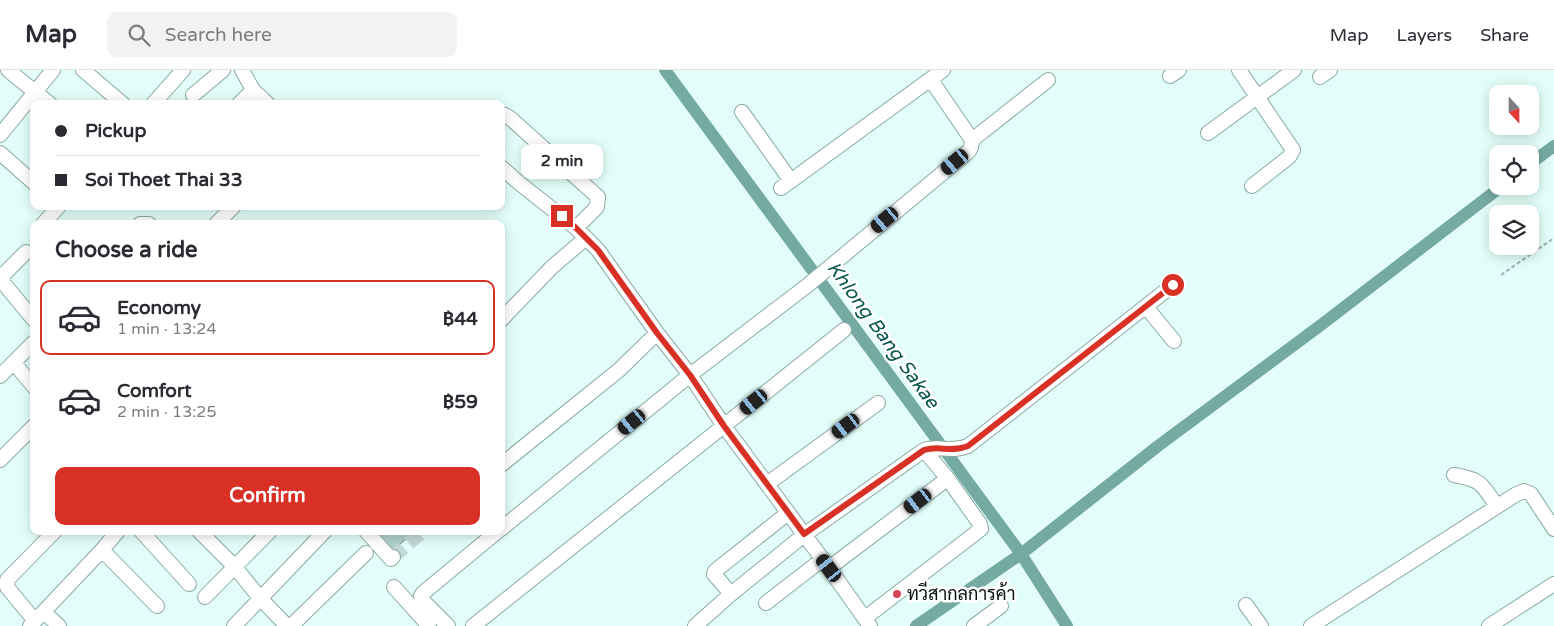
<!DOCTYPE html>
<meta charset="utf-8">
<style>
body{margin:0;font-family:"Varela Round",Sarabun,sans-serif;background:#f2f2f3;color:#2b2b33;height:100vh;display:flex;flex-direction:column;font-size:19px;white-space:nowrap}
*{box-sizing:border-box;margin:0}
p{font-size:16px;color:#7c7c81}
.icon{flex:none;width:28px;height:28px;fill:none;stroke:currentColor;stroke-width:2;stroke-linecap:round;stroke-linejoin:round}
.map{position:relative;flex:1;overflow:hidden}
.side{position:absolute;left:30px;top:150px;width:475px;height:315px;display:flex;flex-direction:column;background:#fff;border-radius:10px;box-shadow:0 2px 12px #0003}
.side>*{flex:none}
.top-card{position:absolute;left:30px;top:30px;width:475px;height:110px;border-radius:10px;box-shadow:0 2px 12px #0003;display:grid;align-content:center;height:110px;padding:0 25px;background:#fff}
.needle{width:32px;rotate:159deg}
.fabs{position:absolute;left:1489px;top:15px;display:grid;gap:10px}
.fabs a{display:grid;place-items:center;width:50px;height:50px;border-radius:10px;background:#fff;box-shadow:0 2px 12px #0003;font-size:25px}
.end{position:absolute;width:22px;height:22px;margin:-11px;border:6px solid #d93025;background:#fff;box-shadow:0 0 0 2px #fff}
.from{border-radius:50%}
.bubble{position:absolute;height:35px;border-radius:10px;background:#fff;box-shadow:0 2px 12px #0003;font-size:16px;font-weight:700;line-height:35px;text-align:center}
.car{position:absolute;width:15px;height:30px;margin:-15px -8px;border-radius:6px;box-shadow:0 0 4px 1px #0007;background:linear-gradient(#222 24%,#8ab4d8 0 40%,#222 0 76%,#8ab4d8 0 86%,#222 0)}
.top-card b{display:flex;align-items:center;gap:18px;height:48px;font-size:19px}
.top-card b+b{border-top:1px solid #e1e1e2}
.top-card i{width:12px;height:12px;background:#2b2b33}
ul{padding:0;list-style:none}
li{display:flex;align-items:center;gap:15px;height:75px;margin:0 10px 8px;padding:0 15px;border:2px solid transparent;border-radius:10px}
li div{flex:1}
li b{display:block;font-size:19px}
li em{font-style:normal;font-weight:700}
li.active{border-color:#d93025}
li>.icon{width:45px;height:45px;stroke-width:1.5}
h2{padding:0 25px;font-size:22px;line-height:60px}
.primary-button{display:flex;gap:10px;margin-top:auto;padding:10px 25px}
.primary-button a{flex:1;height:58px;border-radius:10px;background:#d93025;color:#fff;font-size:20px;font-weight:700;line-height:58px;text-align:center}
header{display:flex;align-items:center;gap:30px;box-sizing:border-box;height:70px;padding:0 25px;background:#fff;border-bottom:1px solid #e1e1e2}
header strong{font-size:24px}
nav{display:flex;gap:28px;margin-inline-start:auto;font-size:18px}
.search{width:350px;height:45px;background:#f2f2f3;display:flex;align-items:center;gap:12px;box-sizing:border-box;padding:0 18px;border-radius:10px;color:#7c7c81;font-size:19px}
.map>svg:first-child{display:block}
</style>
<header>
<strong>Map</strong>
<div class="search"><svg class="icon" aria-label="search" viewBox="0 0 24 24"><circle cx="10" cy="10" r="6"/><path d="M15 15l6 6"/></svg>Search here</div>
<nav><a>Map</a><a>Layers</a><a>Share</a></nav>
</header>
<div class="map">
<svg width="1554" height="556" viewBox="0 0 1554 556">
<rect width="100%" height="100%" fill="#e3fef9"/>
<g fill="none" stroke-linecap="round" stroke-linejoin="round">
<path stroke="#75aaa2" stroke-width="12" d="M665,0L1021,484L1067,556
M1530,94L1554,76
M916,556L1021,484L1158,376L1321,255L1502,116"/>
</g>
<path fill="#b0d1cc" stroke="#6b8a85" d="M371,461H415L391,482Z"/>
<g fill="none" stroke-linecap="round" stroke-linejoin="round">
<path stroke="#c2dad6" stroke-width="14" stroke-dasharray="14 7" stroke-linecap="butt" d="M393,487L423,461"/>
<defs>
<path id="minor" d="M8,0L50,34
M83,0L123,34
M242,0L253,20L268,34
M1239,0L1293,80L1289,87L1252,116
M1170,6L1179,0
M1320,7L1330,0
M193,25L223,0
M153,34L183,0
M239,34L253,20
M742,42L791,111
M501,46L505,45L510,48L598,127L597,137L576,158
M1208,63L1294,0
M0,65L53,0
M972,70L1048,10
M0,83L34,113
M501,97L518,112L576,158L598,180L657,263L690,305L724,356L829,498L870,556
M781,118L943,0
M43,154L59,136
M140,154H149
M216,154L234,136
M0,208L26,182
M0,209L34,250
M1146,237L1174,271
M501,250L552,197L586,168
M14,293L34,317
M0,306L34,272
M0,390L34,356
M501,395L619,300L657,263
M1454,405C1483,410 1481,414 1497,436
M767,414L878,333
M501,459L690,305L808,215L969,81L971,77L972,70L931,10
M141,461L189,514
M199,461L235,497L260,528L287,556
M366,461L391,489L393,487
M102,480L157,536
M829,498L947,409
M394,517L429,556
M731,524L714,504L715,501L788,443
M205,527L270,461
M766,533L823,489
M1246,535L1261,556
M44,542L59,556
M865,548L981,459L980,454L948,409L924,380
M35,551L7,517V510L55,461
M30,556L102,480L118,461
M234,556L325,461
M291,556L366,483
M448,556L423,531L421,526L423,523L498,461
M473,556L844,260
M695,556L731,524L804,465L924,380C939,375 950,383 968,376L1173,215
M974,556L1001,536
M1311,556L1515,425L1524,421L1531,424L1554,459
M1489,556L1554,514"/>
</defs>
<use href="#minor" stroke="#8aaaa5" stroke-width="16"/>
<path stroke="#9cb2ae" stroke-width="2" stroke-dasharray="4 2.5" stroke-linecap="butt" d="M1501,205L1554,168"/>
<use href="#minor" stroke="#fff" stroke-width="14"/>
</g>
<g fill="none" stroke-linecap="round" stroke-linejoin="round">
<path stroke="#d93025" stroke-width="6" d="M562,146L576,158L598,180L657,263L690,305L724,356L804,464L924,380C940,375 950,383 968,376L1173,215"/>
</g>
<circle fill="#d64557" stroke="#fff" stroke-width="2" cx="897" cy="524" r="5"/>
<g text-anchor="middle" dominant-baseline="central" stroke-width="5" stroke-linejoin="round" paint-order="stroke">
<g font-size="18" fill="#061110" stroke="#fff" text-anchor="start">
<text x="907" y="524">ทวีสากลการค้า</text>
</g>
<g font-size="19" font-style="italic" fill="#07564e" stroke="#fff">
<text transform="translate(883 265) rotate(54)">Khlong Bang Sakae</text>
</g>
</g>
</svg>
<div class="fabs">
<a><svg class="needle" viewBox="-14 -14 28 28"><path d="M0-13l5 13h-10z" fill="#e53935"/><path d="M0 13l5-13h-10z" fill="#7c7c81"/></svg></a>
<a><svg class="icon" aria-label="locate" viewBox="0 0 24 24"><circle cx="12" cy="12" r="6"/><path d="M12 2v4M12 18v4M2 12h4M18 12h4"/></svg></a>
<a><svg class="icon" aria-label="layers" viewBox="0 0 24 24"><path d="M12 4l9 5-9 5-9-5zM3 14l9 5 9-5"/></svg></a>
</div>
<i class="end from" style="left:1173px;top:215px"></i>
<i class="end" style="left:562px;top:146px"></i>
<div class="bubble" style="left:521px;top:74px;width:82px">2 min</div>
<i class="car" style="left:955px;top:92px;rotate:230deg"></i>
<i class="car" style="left:885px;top:150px;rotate:230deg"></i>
<i class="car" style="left:754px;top:332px;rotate:231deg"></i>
<i class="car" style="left:632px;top:352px;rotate:231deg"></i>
<i class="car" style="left:846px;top:356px;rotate:233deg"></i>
<i class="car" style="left:918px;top:431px;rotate:233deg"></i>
<i class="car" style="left:829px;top:498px;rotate:323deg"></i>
<div class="top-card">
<b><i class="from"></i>Pickup</b>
<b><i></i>Soi Thoet Thai 33</b>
</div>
<section class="side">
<h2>Choose a ride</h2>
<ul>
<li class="active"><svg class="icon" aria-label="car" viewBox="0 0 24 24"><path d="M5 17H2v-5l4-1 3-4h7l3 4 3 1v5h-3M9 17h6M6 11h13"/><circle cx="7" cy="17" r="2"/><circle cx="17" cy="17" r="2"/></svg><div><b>Economy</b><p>1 min · 13:24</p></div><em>฿44</em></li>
<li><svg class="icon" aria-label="car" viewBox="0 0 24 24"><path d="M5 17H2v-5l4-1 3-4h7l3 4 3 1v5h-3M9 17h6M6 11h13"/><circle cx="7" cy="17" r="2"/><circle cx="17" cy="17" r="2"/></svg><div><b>Comfort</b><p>2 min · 13:25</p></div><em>฿59</em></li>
</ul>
<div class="primary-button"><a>Confirm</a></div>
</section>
</div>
